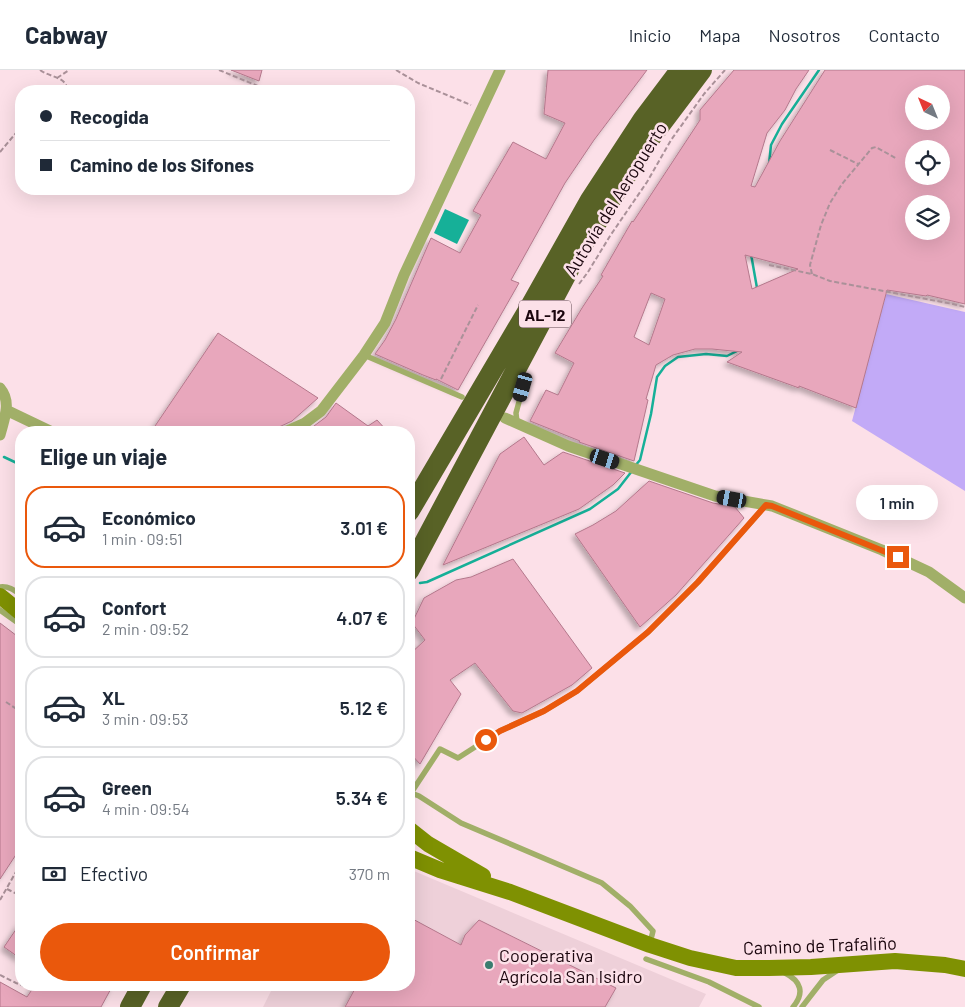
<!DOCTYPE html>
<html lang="es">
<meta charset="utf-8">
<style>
body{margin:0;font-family:Barlow,sans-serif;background:#f6f6f7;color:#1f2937;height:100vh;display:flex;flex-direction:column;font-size:19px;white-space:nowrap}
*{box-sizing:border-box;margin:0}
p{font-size:16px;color:#747a83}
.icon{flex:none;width:28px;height:28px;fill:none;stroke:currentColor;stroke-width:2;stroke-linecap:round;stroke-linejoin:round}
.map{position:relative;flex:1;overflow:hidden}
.details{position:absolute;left:15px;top:356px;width:400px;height:565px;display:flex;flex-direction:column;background:#fff;border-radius:20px;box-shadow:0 5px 20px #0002}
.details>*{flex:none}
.hud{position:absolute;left:15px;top:15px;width:400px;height:110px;border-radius:20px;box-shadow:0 5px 20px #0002;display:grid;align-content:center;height:110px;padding:0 25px;background:#fff}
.needle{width:32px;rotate:317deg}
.fabs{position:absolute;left:905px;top:15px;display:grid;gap:10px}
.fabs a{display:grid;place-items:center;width:45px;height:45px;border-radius:50%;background:#fff;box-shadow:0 5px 20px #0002;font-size:25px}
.end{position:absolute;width:22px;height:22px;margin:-11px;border:6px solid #ea580c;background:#fff;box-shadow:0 0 0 2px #fff}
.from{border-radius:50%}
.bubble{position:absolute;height:35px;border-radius:18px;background:#fff;box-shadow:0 5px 20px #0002;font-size:16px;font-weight:600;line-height:35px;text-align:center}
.car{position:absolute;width:15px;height:30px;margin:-15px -8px;border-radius:6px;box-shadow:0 0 4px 1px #0007;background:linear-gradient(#222 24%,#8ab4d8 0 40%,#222 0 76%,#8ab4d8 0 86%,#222 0)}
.hud b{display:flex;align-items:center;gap:18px;height:48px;font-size:19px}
.hud b+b{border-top:1px solid #e0e1e3}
.hud i{width:12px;height:12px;background:#1f2937}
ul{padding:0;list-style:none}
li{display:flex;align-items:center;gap:15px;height:82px;margin:0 10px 8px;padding:0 15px;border:2px solid #e0e1e3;border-radius:20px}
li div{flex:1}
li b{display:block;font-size:19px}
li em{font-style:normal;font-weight:600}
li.active{border-color:#ea580c}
li>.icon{width:45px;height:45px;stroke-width:1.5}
h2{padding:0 25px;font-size:22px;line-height:60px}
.pay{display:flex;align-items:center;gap:12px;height:55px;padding:0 25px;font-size:19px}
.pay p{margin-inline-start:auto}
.button{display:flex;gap:10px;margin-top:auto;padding:10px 25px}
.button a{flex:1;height:58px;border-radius:30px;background:#ea580c;color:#fff;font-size:20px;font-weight:600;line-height:58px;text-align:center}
header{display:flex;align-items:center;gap:30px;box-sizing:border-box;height:70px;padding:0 25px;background:#fff;border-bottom:1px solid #e0e1e3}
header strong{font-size:24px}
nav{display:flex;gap:28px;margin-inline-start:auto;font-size:18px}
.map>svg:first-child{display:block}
</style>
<header>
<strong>Cabway</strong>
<nav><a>Inicio</a><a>Mapa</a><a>Nosotros</a><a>Contacto</a></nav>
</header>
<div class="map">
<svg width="965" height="937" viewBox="0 0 965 937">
<defs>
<filter id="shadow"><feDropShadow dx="-3.5" dy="3.5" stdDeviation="2.5" flood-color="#0004"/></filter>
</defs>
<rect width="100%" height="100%" fill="#fce0e8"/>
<path fill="#eed0d9" d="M409,799L706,924L699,937H263L274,915H409Z"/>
<path fill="#c2aaf7" d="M886,224L965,242V421L852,351Z"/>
<path fill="#16b098" d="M445,139L469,150L457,174L434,163Z"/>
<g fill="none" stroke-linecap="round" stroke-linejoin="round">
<path stroke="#16b098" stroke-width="2.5" d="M769,94L771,75L782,54L819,0
M751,184L757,218
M4,387L21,395
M635,396L640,390L651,344L657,307L665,296L678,287L706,284L727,286L737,281
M420,513L427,512L590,439L618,419L632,401"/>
</g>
<path fill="#e8a7bc" stroke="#b4788c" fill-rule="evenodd" filter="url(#shadow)" d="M231,0H262L259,11Z
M548,0H647L594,70L565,113L511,210L519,213L458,320L436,309V310L423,305L375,284L385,270L396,249L431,168L460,183L481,145L473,141L513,72L546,89L565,53L544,44Z
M734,0H809L796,19L785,40L767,63L751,116L755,117L780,71L825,0H965V234L927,225L926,226L887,220L856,338L799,316V318L727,292L742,282L712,279H695L673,285L656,295L646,329L648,330L634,391L579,372L580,371L530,351L546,320L558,325L574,293L555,283L582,238L603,206L601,205L632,151L633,152L700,50V40ZM914,24H941V51H914ZM914,79H941V106H914ZM914,134H941V161H914ZM745,185L798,199L752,219ZM651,223L665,229L649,275L634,267Z
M218,263L318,328L292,351L279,357L277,362H163L155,356Z
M336,333L368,356L377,350L388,362H302L310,359L326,347Z
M524,367L544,395L563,382L625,403L613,415L579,439L443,495L500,384Z
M649,411L713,433L735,437L744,448L676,525L640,557L575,464L593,455L616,441Z
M513,489L592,598L572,615L522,643L513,641L475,593L450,610L461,624L420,694L409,682V585L425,570L412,553L424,528L456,510L471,507Z
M0,553L21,569V751L19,756L21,758V777L0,809Z
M409,847L461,875L465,865L479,850L616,918L605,937H345L357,915H409Z
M21,852V889L4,877Z
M0,912L27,927L35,915H113L101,937H0Z"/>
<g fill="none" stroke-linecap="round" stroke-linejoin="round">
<path stroke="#aa9199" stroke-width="2" stroke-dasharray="5 2.5" stroke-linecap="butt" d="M40,0C51,8 66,6 68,21
M219,0L270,21
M396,0L418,13L471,35
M57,8L69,0
M830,80L858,94
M0,82L21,57
M769,195L812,204L830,211L953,234L965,237
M812,204L810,195L821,155L830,133L842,114L872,78L876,77L897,89
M579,214L588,202L610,166L647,112L671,70L704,24L725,0
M441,309L478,235
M6,632L21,642
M7,819L21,826
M0,830L21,793
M0,905L16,913L27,917"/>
<path stroke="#a1af68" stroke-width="5.5" d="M364,285L462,327
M517,353L516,343L523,317
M0,517C9,516 14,520 21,525
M0,540L21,555
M650,873L653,861L630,836L602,813L461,753L419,726L411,723L440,679L458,688L500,661L544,641L577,621L648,562L698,512L766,435
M646,889L709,912L759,937
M785,903C801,911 805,923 793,937
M802,937L823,910L838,900"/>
<path stroke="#a1af68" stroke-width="11" d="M0,318C12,332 4,349 0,365
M6,340L52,362
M505,348L568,376L715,426L772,436L882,480L929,502L965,528
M285,362L305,353L321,341L364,285L385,253L404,205L500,0"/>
<path stroke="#7f9102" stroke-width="16" d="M0,526L21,543
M409,759L428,774L483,806
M409,787L440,800L510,822L650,875L690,888L736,898H769L811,897L895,891L945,895L965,899"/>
<path stroke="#586226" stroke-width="20" d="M409,442L528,240L590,130L643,49L680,0
M409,501L579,181L623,111L650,69L702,0
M130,937L142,915
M168,937L181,915"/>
</g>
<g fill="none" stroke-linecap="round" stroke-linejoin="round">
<path stroke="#ea580c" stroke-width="6" d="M486,670L500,661L544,641L577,621L648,562L698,512L766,435L772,436L898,487"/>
</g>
<circle fill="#3a7d6f" stroke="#fce0e8" stroke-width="2" cx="489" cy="895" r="5"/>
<g text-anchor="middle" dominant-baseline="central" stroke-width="5" stroke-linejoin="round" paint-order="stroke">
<rect fill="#fce0e8" stroke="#5e474f" stroke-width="1" x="519" y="230.5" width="52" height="27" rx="4"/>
<g font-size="16" font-weight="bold" fill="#1a050d">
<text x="545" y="244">AL-12</text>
</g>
<g font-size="18" fill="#1a050d" stroke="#fce0e8">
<text transform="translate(615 129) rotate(-58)">Autovía del Aeropuerto</text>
<text transform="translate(820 875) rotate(-2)">Camino de Trafaliño</text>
</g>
<g font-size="18" fill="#1a050d" stroke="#fce0e8" text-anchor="start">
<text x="499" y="885">Cooperativa<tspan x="499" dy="21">Agrícola San Isidro</tspan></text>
</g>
</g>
</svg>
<div class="fabs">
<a><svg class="needle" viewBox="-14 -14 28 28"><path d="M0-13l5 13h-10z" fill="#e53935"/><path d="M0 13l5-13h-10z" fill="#747a83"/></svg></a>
<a><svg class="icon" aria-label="locate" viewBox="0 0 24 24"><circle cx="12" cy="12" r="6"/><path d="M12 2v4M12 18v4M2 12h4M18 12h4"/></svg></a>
<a><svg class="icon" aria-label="layers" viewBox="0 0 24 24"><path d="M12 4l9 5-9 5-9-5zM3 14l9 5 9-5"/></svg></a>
</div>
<i class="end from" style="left:486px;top:670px"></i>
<i class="end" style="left:898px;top:487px"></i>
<div class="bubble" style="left:856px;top:415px;width:82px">1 min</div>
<i class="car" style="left:523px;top:317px;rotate:196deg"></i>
<i class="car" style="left:605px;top:389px;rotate:108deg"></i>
<i class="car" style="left:732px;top:429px;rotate:280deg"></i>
<div class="hud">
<b><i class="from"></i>Recogida</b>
<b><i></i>Camino de los Sifones</b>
</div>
<section class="details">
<h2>Elige un viaje</h2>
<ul>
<li class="active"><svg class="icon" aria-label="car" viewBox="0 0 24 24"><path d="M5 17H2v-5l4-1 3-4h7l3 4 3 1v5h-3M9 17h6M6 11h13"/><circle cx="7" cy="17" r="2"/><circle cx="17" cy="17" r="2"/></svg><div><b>Económico</b><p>1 min · 09:51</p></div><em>3.01 €</em></li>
<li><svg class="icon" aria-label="car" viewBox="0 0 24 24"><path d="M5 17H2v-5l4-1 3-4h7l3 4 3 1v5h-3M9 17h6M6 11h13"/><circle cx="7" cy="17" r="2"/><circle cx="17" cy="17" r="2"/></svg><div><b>Confort</b><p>2 min · 09:52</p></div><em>4.07 €</em></li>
<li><svg class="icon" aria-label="car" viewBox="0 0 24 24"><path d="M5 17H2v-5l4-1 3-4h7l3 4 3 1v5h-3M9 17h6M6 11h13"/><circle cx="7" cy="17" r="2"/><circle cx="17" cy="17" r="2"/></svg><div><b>XL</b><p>3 min · 09:53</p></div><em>5.12 €</em></li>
<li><svg class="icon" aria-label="car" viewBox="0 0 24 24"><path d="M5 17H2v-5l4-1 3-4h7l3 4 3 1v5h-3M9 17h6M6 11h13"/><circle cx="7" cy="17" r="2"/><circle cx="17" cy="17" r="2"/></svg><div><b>Green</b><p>4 min · 09:54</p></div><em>5.34 €</em></li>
</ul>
<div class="pay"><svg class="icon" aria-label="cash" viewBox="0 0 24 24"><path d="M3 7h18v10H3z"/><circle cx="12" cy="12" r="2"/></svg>Efectivo<p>370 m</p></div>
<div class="button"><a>Confirmar</a></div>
</section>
</div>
